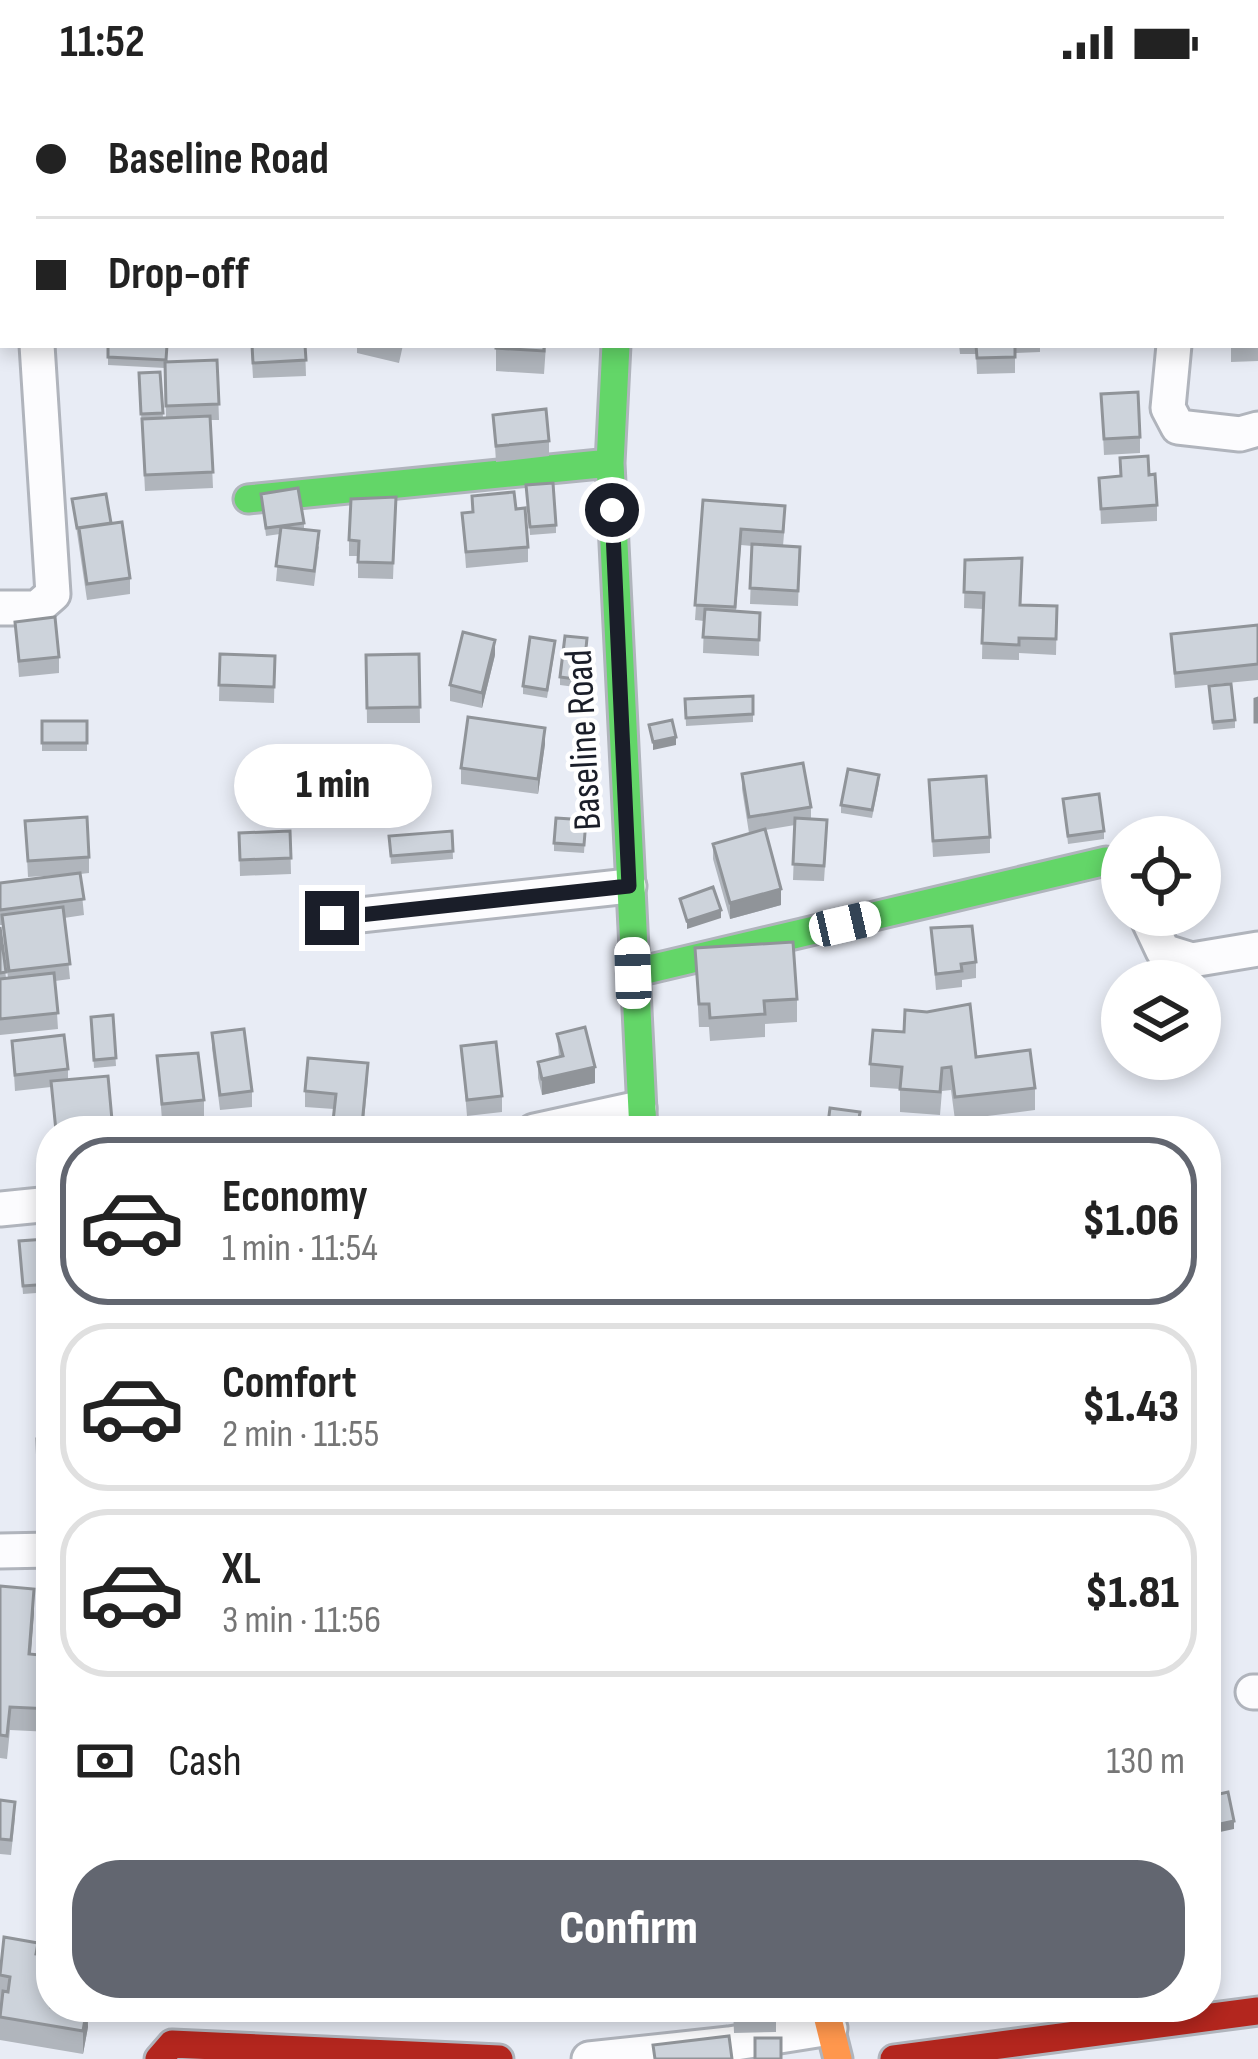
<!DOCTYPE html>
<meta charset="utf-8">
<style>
body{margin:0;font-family:"Sofia Sans Condensed",sans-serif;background:#f6f6f6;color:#222;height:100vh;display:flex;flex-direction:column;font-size:45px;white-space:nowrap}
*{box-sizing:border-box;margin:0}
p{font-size:39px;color:#767676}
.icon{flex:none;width:66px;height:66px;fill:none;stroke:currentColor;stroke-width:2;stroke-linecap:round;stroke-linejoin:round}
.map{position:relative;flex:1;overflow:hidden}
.side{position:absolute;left:36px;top:1032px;width:1185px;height:906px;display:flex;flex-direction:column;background:#fff;border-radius:48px;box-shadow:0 6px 18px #0003}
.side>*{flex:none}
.hud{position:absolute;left:0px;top:0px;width:1260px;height:264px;box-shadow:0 6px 18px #0003;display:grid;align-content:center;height:264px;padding:0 36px;background:#fff}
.tools{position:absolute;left:1101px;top:732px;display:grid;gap:24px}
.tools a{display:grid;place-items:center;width:120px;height:120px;border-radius:50%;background:#fff;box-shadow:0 6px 18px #0003;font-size:60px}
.end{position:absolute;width:54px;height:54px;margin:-27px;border:15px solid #1a1e29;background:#fff;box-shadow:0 0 0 6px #fff}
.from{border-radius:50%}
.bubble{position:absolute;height:84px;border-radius:42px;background:#fff;box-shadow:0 6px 18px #0003;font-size:39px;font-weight:800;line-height:84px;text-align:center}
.car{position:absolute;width:36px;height:72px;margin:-36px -18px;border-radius:15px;box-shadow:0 0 9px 3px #0007;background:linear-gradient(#fff 24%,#345 0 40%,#fff 0 76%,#345 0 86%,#fff 0)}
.hud b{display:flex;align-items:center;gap:42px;height:114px;font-size:45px}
.hud b+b{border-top:3px solid #e0e0e0}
.hud i{width:30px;height:30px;background:#222}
ul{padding:21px 0 0;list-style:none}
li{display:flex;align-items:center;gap:36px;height:168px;margin:0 24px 18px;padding:0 12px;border:6px solid #e0e0e0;border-radius:48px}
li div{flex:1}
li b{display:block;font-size:45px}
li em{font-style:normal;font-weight:800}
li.selected{border-color:#626670}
li>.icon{width:108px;height:108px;stroke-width:1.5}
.pay{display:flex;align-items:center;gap:30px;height:132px;padding:0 36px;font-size:45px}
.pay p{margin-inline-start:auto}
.primary-button{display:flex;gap:24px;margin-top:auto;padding:24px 36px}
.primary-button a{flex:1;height:138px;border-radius:48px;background:#626670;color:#fff;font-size:48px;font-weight:800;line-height:138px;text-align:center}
.status{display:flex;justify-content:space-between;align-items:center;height:84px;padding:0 60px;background:#fff;direction:ltr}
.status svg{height:33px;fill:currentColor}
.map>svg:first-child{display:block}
</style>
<div class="status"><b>11:52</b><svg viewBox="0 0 49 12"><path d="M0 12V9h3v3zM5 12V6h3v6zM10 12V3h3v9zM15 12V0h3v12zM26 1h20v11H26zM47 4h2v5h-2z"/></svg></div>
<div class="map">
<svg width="1258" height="1975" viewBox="0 0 1258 1975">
<rect width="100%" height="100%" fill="#e8ecf5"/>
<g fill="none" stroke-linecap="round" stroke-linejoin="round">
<defs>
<path id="street" d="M846,3L872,0
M1197,3V0
M1174,261L1168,324L1178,343L1240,350L1258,345
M0,524H37L53,510L37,261
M1146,831L1163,867L1192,876L1258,865
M332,834L629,802
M534,1047L639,1024
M0,1125L51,1120
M0,1467L51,1466
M1253,1608H1258
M589,1975L729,1960L830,1944"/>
<path id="fast" d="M616,0V3
M616,261L610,379L643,1047
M248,415L610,379
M633,889L1106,777L1122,782"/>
<path id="slow" d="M825,1923L838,1975"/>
<path id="jam" d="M159,1975L172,1960L499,1975
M894,1975L1258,1927"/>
</defs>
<use href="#street" stroke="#b0b4bc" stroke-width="39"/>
<use href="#fast" stroke="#b0b4bc" stroke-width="33"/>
<use href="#slow" stroke="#b0b4bc" stroke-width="33"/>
<use href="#jam" stroke="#b0b4bc" stroke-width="33"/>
<use href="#street" stroke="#fcfcfe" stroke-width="33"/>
<use href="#fast" stroke="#63d668" stroke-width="27"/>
<use href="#slow" stroke="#ff974d" stroke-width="27"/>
<use href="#jam" stroke="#b3261e" stroke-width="27"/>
</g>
<path fill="#b0b5bc" d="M1258,183V277L1231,278V261Z
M167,261L166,278L217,276L219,336H210L213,404L145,407L139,289L160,288L163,334H166L165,284L108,281V273Z
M251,261H305L306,292L253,294Z
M357,261H403L399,279L357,269Z
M496,261H546L544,290L496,287Z
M959,261H1040V268L1015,269V289L977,290L976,270H960Z
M1101,310L1140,353V369L1104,371Z
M493,331L549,357V372L496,378Z
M1099,394L1157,421V437L1101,440Z
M526,401L556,441V449L530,451Z
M261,410L304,439V446L319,463L314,502L276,497L280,450L266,452Z
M472,412L516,425L528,463V478L466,484L462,429L472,428Z
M396,413L393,495L358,494V472H349V456Z
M72,415L111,440L130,494V510L87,516Z
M703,416L785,438L783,462L800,463L798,522L750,520L752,462L741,461L736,527L760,529L759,572L703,569L704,537L695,536Z
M965,476L1021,521L1057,522L1056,571L1019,569V576L982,575L983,525L964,524Z
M15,538L59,573V589L19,593Z
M1258,541V596L1175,604L1171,550Z
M587,562L583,604L560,601V593Z
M555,565L547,614L523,610V602Z
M220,570L275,572L274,619L219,617Z
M419,570L420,639H367L366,571Z
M495,571L482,624L450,617V601Z
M1209,602L1235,636V644L1213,646Z
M753,612V638L686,642L685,615Z
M42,637H87V667H42Z
M545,660L538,710L461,700V684Z
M742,690L811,723V735L827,751L824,797L793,796L795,741L765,746L781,821L730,835L713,775V760L759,747L749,749L742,705Z
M929,696L990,753V769L933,773Z
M879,699L872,734L841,729V721Z
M1063,715L1104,747V755L1068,760Z
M586,736L584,769L554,767V759Z
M25,737L89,773V789L80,790L84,831L64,834L70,895L55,897L58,945L0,951V843L6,894H8L2,841H0V799L77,790L28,793Z
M290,747L291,790L240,792L239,749Z
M452,747L453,775L391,780L389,752Z
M931,844L976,878V894L962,896V903L936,906Z
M695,864L797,915V938L765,940V953L710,957L709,943H699Z
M113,931L116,982L94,984L91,933Z
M212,949L252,1007V1023L220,1026L212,964Z
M557,950L595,999L542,1011L538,994V978L559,973Z
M12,957L68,985V996L113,1047H55L51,1003L15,1007Z
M461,962L502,1012V1028L467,1032Z
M157,972L204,1016V1032L162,1036Z
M976,973L1035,1004V1026L955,1036L951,1006L942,1007L940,1031L900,1028V1005L870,1003V980Z
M368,995L363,1047H333L334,1025L305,1023V1007Z
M46,1155L50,1208L23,1210L19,1157Z
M43,1256H51V1311H43Z
M37,1355H51V1402H38Z
M0,1502L34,1528L31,1570L51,1572V1648L10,1646L7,1675L0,1674Z
M0,1716L15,1734L11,1771L0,1770Z
M38,1870L51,1923H94L93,1930L88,1929V1943L83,1970L0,1956V1882Z
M189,1923H284V1930L189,1927Z
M733,1923H776V1948L734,1949Z"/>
<path fill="#909499" d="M495,556V571L482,624V609Z
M545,644V660L538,710V695Z
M676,653V661L653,666V658Z
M781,805V821L730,835V819Z
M721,826V834L687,845V837Z
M595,983V999L542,1011V995Z
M34,1505V1528L29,1593V1570Z
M1234,1737V1745L1206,1751V1743Z
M87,1923L88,1943L83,1970V1947Z"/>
<path fill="#cdd3db" stroke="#909499" stroke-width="3" d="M45,0H131V3H45Z
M146,0H227L228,3H147Z
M244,0H317V3H244Z
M337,0H380V3H336Z
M428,0H505L506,3H428Z
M1237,0H1258V48L1257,3H1237Z
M1257,183L1258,262H1231L1257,261Z
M108,261H167L166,276L108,273Z
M252,261H305L306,276L253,279Z
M496,261H544V267L496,264Z
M976,261H1015V273L977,274Z
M217,276L219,320L166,322L165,278Z
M160,288L163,329L141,330L139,289Z
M1138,308L1140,353L1104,355L1101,310Z
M546,325L549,357L496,362L493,331Z
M210,332L213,388L145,391L142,335Z
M1148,372L1149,391L1155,390L1157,421L1101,425L1099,394L1121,392L1120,374Z
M553,399L556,441L530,443L526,401Z
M298,404L304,439L266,444L261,410Z
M514,408L516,425L525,424L528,463L466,468L462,429L473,428L472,412Z
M106,410L111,439L77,444L72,415Z
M396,413L393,479L358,478L359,457L349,456L351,415Z
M703,416L785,422L783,448L741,445L735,523L695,521Z
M122,438L130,494L87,500L79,444Z
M281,443L319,447L314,487L276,482Z
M752,460L800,463L798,507L750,504Z
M1022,474L1020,521L1057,522L1056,555L1019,554V561L982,559L984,509L964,508L965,476Z
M705,525L760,529L759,556L703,553Z
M55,533L59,573L19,577L15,538Z
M1258,541V580L1175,589L1171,550Z
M463,548L495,556L482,609L450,601Z
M565,552L587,554L583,596L560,593Z
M530,553L555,557L547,606L523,602Z
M220,570L275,572L274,603L219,601Z
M419,570L420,623L367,624L366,571Z
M1231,600L1235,636L1213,638L1209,602Z
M753,612V630L686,634L685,615Z
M1258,614V638H1255V615Z
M468,633L545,644L538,695L461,684Z
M672,636L676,653L653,658L649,641Z
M42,637H87V659H42Z
M803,679L811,723L749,733L742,690Z
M848,685L879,691L872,726L841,721Z
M986,692L990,753L933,757L929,696Z
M1099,710L1104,747L1068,752L1063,715Z
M87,733L89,773L28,777L25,737Z
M556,734L586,736L584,761L554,759Z
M795,734L827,736L824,782L793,780Z
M765,745L781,805L730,819L713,760Z
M290,747L291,774L240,776L239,749Z
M452,747L453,767L391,772L389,752Z
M80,789L84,815L0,826V799Z
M713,803L721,826L687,837L680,815Z
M63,823L70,880L9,887L2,831Z
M972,842L976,878L961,880L962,887L936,890L931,844Z
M0,843L6,888L0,889Z
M793,858L797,915L764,917L765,930L710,934L709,920H699L695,864Z
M54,889L58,929L0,935V895Z
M970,920L976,973L1030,966L1035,1004L955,1013L951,983L942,984L940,1008L900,1005L902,983L870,980L873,946L904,948L905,926L927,928Z
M113,931L116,974L94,976L91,933Z
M585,943L595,983L542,995L538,978L563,972L557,950Z
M244,945L252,1007L220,1011L212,949Z
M64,951L68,985L15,991L12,957Z
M496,958L502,1012L467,1016L461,962Z
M198,969L204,1016L162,1020L157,972Z
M308,974L368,979L362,1041L333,1037L336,1010L305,1007Z
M108,992L113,1047H56L51,997Z
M830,1024L860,1028L857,1047H827Z
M46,1155L50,1200L23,1202L19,1157Z
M43,1256H51V1295H43Z
M37,1355H51V1386H38Z
M0,1502L34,1505L29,1570L51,1572V1625L10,1623L7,1652L0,1651Z
M1228,1708L1234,1737L1206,1743V1713Z
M0,1716L15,1718L11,1756L0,1755Z
M4,1853L38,1859L36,1870L51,1872V1923H87L83,1947L0,1933L3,1907L8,1908L10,1893L0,1891Z
M734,1923H776V1932L734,1933Z
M729,1952L732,1975H655L653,1961Z
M755,1954H781V1975H755Z"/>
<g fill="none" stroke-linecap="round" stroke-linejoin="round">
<path stroke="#1a1e29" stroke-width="15" d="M332,834L629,802L612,426"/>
</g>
<g text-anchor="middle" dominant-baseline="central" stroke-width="9" stroke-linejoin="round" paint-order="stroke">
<g font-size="39" fill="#1a1e29" stroke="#fff">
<text transform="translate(584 656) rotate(-93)">Baseline Road</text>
</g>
</g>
</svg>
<div class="tools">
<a><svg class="icon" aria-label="locate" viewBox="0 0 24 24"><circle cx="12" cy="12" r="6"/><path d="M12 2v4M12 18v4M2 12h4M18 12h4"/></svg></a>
<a><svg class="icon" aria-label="layers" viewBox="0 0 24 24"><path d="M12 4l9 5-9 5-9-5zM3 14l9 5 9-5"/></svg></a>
</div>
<i class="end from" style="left:612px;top:426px"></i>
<i class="end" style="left:332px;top:834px"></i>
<div class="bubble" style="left:234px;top:660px;width:198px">1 min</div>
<i class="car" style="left:845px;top:840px;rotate:77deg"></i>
<i class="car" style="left:633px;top:889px;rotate:358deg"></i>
<div class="hud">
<b><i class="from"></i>Baseline Road</b>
<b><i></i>Drop-off</b>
</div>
<section class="side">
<ul>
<li class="selected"><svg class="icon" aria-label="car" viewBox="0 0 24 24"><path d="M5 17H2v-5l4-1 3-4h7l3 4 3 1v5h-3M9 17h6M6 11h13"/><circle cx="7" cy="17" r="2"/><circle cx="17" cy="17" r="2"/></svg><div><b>Economy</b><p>1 min · 11:54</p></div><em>$1.06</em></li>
<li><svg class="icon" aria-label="car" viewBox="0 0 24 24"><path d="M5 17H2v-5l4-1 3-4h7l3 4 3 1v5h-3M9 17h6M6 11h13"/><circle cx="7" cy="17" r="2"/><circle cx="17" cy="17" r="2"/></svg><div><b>Comfort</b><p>2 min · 11:55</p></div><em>$1.43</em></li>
<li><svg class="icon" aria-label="car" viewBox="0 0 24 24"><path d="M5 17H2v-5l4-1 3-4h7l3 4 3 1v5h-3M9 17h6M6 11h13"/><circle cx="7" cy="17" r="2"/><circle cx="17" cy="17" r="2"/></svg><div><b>XL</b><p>3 min · 11:56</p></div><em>$1.81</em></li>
</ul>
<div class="pay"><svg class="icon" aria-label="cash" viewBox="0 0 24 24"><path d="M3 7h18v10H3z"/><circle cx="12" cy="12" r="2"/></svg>Cash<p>130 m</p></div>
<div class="primary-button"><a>Confirm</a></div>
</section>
</div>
